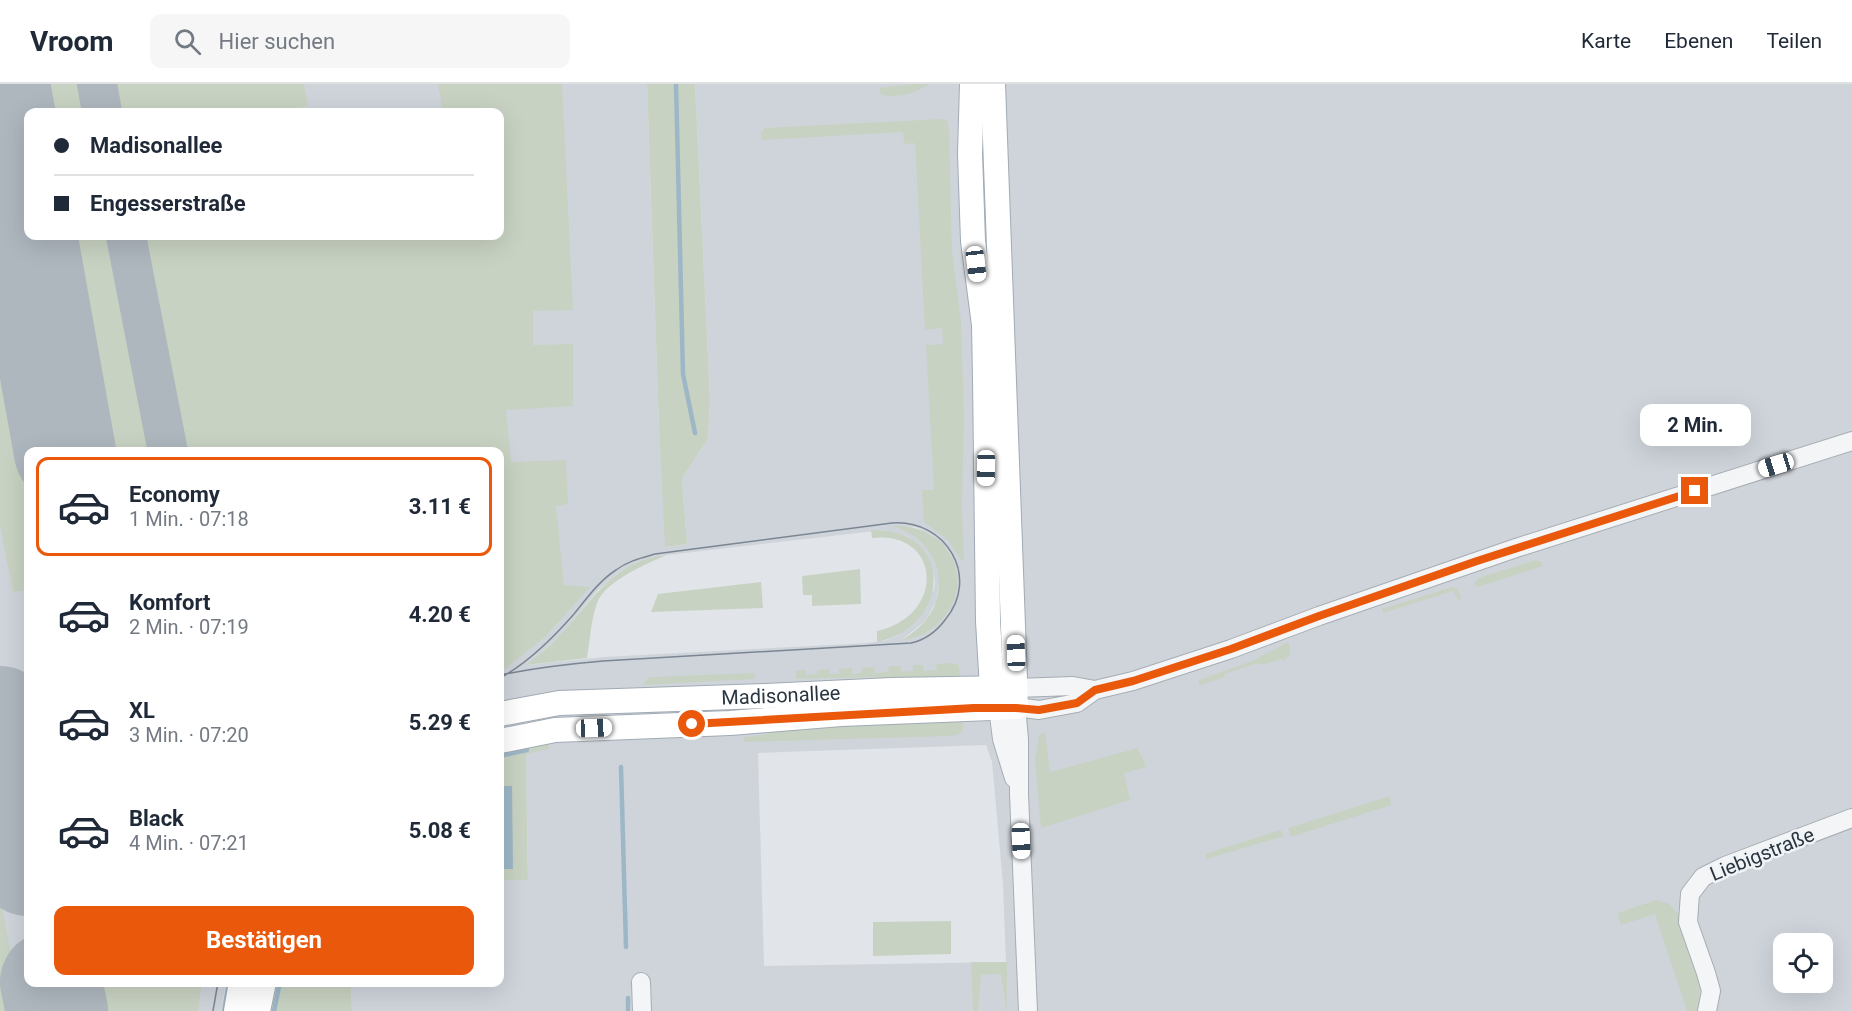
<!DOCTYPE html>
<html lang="de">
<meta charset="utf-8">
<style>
body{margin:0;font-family:Roboto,sans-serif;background:#f6f6f7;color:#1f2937;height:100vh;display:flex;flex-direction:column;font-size:22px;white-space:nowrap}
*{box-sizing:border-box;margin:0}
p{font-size:20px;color:#747a83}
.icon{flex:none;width:33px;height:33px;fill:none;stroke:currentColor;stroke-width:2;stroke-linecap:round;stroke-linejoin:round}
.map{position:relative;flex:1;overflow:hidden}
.side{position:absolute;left:24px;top:363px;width:480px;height:540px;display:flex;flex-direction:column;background:#fff;border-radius:12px;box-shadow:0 6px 24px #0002}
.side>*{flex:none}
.guide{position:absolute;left:24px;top:24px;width:480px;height:132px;border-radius:12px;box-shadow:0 6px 24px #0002;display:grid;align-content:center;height:132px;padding:0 30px;background:#fff}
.fabs{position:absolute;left:1773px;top:849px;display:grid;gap:12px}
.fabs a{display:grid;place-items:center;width:60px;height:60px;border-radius:12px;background:#fff;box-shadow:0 6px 24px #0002;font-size:30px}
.end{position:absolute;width:27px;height:27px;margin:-14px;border:8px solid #ea580c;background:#fff;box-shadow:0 0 0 3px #fff}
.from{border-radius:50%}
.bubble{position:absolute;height:42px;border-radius:12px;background:#fff;box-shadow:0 6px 24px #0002;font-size:20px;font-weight:700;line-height:42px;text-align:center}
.car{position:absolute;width:18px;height:36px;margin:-18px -9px;border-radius:8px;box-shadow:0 0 4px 2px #0007;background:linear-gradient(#fff 24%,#345 0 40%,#fff 0 76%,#345 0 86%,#fff 0)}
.guide b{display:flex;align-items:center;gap:21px;height:57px;font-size:22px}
.guide b+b{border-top:2px solid #e0e1e3}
.guide i{width:15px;height:15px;background:#1f2937}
ul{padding:10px 0 0;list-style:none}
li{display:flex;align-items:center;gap:18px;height:99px;margin:0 12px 9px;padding:0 18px;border:3px solid transparent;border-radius:12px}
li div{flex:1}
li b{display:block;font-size:22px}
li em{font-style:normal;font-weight:700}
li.on{border-color:#ea580c}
li>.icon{width:54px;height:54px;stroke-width:1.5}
.action{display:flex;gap:12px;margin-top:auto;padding:12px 30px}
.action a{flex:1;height:69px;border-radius:12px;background:#ea580c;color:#fff;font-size:24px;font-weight:700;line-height:69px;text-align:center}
header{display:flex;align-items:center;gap:36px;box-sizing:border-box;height:84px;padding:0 30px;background:#fff;border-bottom:2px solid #e0e1e3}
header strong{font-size:28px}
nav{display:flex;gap:33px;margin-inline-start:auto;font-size:21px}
.search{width:420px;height:54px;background:#f6f6f7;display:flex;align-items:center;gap:15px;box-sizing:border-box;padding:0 21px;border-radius:12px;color:#747a83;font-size:22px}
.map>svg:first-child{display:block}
</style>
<header>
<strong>Vroom</strong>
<div class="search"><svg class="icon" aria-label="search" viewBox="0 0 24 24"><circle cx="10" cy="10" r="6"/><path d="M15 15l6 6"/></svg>Hier suchen</div>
<nav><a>Karte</a><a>Ebenen</a><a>Teilen</a></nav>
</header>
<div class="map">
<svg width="1852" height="927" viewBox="0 0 1852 927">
<rect width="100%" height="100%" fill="#e1e5e9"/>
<path fill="#cfd4db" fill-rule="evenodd" d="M0,0H647L659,343L666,463L687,460L682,395L708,354L710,314L695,0H1852V927H352L351,899L500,898V796L528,795L526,670L500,666V642L522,636L500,637V368H28V898L226,899L221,927H0ZM28,28H500V152H28ZM893,442L916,443L932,451L950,469L957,487L921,551L903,555L926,536L936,517L940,498L934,473L925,460L908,447ZM884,446L907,452L920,462L934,491L935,497L934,506L898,551L887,556L868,559L604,573L527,581L560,552L597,507L618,489L639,477L659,472ZM986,661L992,678L1003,800L1006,878L764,882L758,669ZM1784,860H1822V898H1784Z"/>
<path fill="#c8d2c2" d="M0,0H87L93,28H28V152H117L159,367L28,368V506L13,508L0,442Z
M105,0H304L308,22L275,28H110Z
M438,0H562L573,226L533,227V261L573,260V322L506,326L511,378L566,376L568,420L556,422L564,501L590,503L545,553L506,584L500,586V368L176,367L134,152H500V28H443Z
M647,0H695L710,314L708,354L682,395L687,460L665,463L659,343Z
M913,0H929C915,10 898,14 881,11L879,4Z
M942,35L947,36L949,46L952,167L961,237L964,331L962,422L964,477L961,476L948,456L924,438L922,406H934L926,261L943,260L942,244L925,246L915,59L904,60L903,48L761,56V48L765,44Z
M891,442C957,438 983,512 927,548C920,553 909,554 901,557C910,551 919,544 926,536C954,499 934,452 891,442Z
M871,446C954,442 953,542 877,558V547C947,531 941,446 872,454Z
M667,471C648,479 605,497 597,519C591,536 590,556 587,574L526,581C538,571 551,562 561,550C593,516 615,475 667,471Z
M1536,476L1541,478L1543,482L1478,503L1474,501L1478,494Z
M860,485L861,520L812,522V511H803L802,492Z
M761,498L763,524L651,528L658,510Z
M1452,503L1457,505L1461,513L1460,516L1458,517L1454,507H1453L1383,529L1382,525Z
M1286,559H1289L1290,570L1284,577L1281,575L1263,581L1258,579L1224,590L1225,593L1201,601L1199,600V596L1252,577Z
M948,579L959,581L960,594L898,597L875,593L796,595V587L806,586V591L817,590V586L829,585L830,590H839V585L852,584V590L862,589V584L875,583V589L888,588L889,582H901V588L913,587V581H923L924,587L937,586L936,580Z
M754,589L755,595L643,601L648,594L652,593Z
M960,638L963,639V647L957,651L950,652L744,658V653L763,651L789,643Z
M1045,648L1050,688L1138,664L1146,683L1124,689L1130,716L1041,744L1035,675L1039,652Z
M549,655V665L526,670L528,796H500V666Z
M1390,712L1391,721L1291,753L1288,744Z
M1281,746L1284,752L1207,775L1205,770Z
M0,813L22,927H0Z
M1656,816L1669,820L1680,831V840L1700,903L1697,927H1687L1655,830L1621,841L1617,829Z
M951,837V870L873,872V838Z
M971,878H1007V927L1001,890L981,891L978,927H973Z
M88,899V898L202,899L198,927H93Z
M273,899H351L352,927H267Z"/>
<path fill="#9db7c7" d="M500,702H512L513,785H500Z"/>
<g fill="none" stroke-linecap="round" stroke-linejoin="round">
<path stroke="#9db7c7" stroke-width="4.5" d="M676,0L683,290L695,349
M500,672L527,666
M621,683L626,863
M628,914V927
M224,927L229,898
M274,927L280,898"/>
<path stroke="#aeb6be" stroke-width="40" d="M97,0L102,28
M126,152L168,368
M11,687L18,701L28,707"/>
<path stroke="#aeb6be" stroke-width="102" d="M0,6L65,368
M0,633L28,781
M51,898L57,927"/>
<defs>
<path id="minor" d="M1016,604L1073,602L1095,606L1133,597L1231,565L1319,532L1516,464L1852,357
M998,624L1002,655L1014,694
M641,898L642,927
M1028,927L1019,710V655L1016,623L1039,626L1077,619L1095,606
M1707,927L1711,907L1706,889L1688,838L1690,810L1703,793L1725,782L1852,734"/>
<g id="major">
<path d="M972,0L970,70L973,157L984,241L985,294L988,537L992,604L998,624"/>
<path id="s1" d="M500,630L559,619L766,612L892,606L1008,604"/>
<path d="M500,657L555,646L730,639L841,630L1016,623L993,0"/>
<path d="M236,927L241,898"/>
<path d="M258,927L264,898"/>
</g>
</defs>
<use href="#minor" stroke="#a6adb3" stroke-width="20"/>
<use href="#major" stroke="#a1abb4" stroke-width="26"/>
<use href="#minor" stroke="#f3f5f7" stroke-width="18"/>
<use href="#major" stroke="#fff" stroke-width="24"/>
<path stroke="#7b8692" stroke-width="1.5" d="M500,591C534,584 568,580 603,577L911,559C925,556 936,548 945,536C981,493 946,435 892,439L655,470C641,474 628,477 616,486C599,497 587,514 574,530C553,554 528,579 500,594
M213,927L218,898"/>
</g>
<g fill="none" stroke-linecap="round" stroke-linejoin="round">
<path stroke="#ea580c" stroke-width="8" d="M692,640L974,624H1016L1039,626L1077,619L1095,606L1133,597L1231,565L1319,532L1477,477L1695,407"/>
</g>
<g text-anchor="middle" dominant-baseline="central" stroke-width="5" stroke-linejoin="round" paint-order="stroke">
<g font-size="20" fill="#2a3540" stroke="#f0f4f6">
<text stroke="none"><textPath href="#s1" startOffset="282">Madisonallee</textPath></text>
<text transform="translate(1762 770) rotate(-22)">Liebigstraße</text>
</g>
</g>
</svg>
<div class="fabs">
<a><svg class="icon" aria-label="locate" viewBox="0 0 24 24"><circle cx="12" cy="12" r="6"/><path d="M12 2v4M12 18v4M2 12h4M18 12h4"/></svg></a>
</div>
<i class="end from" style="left:692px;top:640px"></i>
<i class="end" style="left:1695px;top:407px"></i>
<div class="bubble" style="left:1640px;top:320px;width:111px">2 Min.</div>
<i class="car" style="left:976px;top:180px;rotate:173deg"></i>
<i class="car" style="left:1776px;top:381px;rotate:253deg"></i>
<i class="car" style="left:986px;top:384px;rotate:181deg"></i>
<i class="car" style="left:1016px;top:569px;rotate:358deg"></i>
<i class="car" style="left:594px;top:644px;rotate:88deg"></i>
<i class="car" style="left:1021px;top:757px;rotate:178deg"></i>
<div class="guide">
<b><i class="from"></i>Madisonallee</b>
<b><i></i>Engesserstraße</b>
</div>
<section class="side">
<ul>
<li class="on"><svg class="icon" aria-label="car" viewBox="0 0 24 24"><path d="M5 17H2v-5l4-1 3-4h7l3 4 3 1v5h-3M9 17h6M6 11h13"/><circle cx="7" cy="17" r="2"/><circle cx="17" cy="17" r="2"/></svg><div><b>Economy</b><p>1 Min. · 07:18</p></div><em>3.11 €</em></li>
<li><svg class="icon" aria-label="car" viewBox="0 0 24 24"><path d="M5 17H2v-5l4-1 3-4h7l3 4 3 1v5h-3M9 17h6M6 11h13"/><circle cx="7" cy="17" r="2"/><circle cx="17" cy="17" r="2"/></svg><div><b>Komfort</b><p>2 Min. · 07:19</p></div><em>4.20 €</em></li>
<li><svg class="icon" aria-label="car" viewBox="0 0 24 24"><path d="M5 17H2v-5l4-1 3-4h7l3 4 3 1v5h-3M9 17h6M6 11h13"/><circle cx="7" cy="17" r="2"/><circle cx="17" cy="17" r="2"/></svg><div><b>XL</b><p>3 Min. · 07:20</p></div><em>5.29 €</em></li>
<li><svg class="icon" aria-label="car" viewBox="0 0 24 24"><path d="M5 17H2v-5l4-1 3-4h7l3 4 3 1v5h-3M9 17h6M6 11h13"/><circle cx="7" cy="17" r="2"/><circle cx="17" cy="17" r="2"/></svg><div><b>Black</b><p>4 Min. · 07:21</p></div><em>5.08 €</em></li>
</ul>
<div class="action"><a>Bestätigen</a></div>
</section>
</div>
